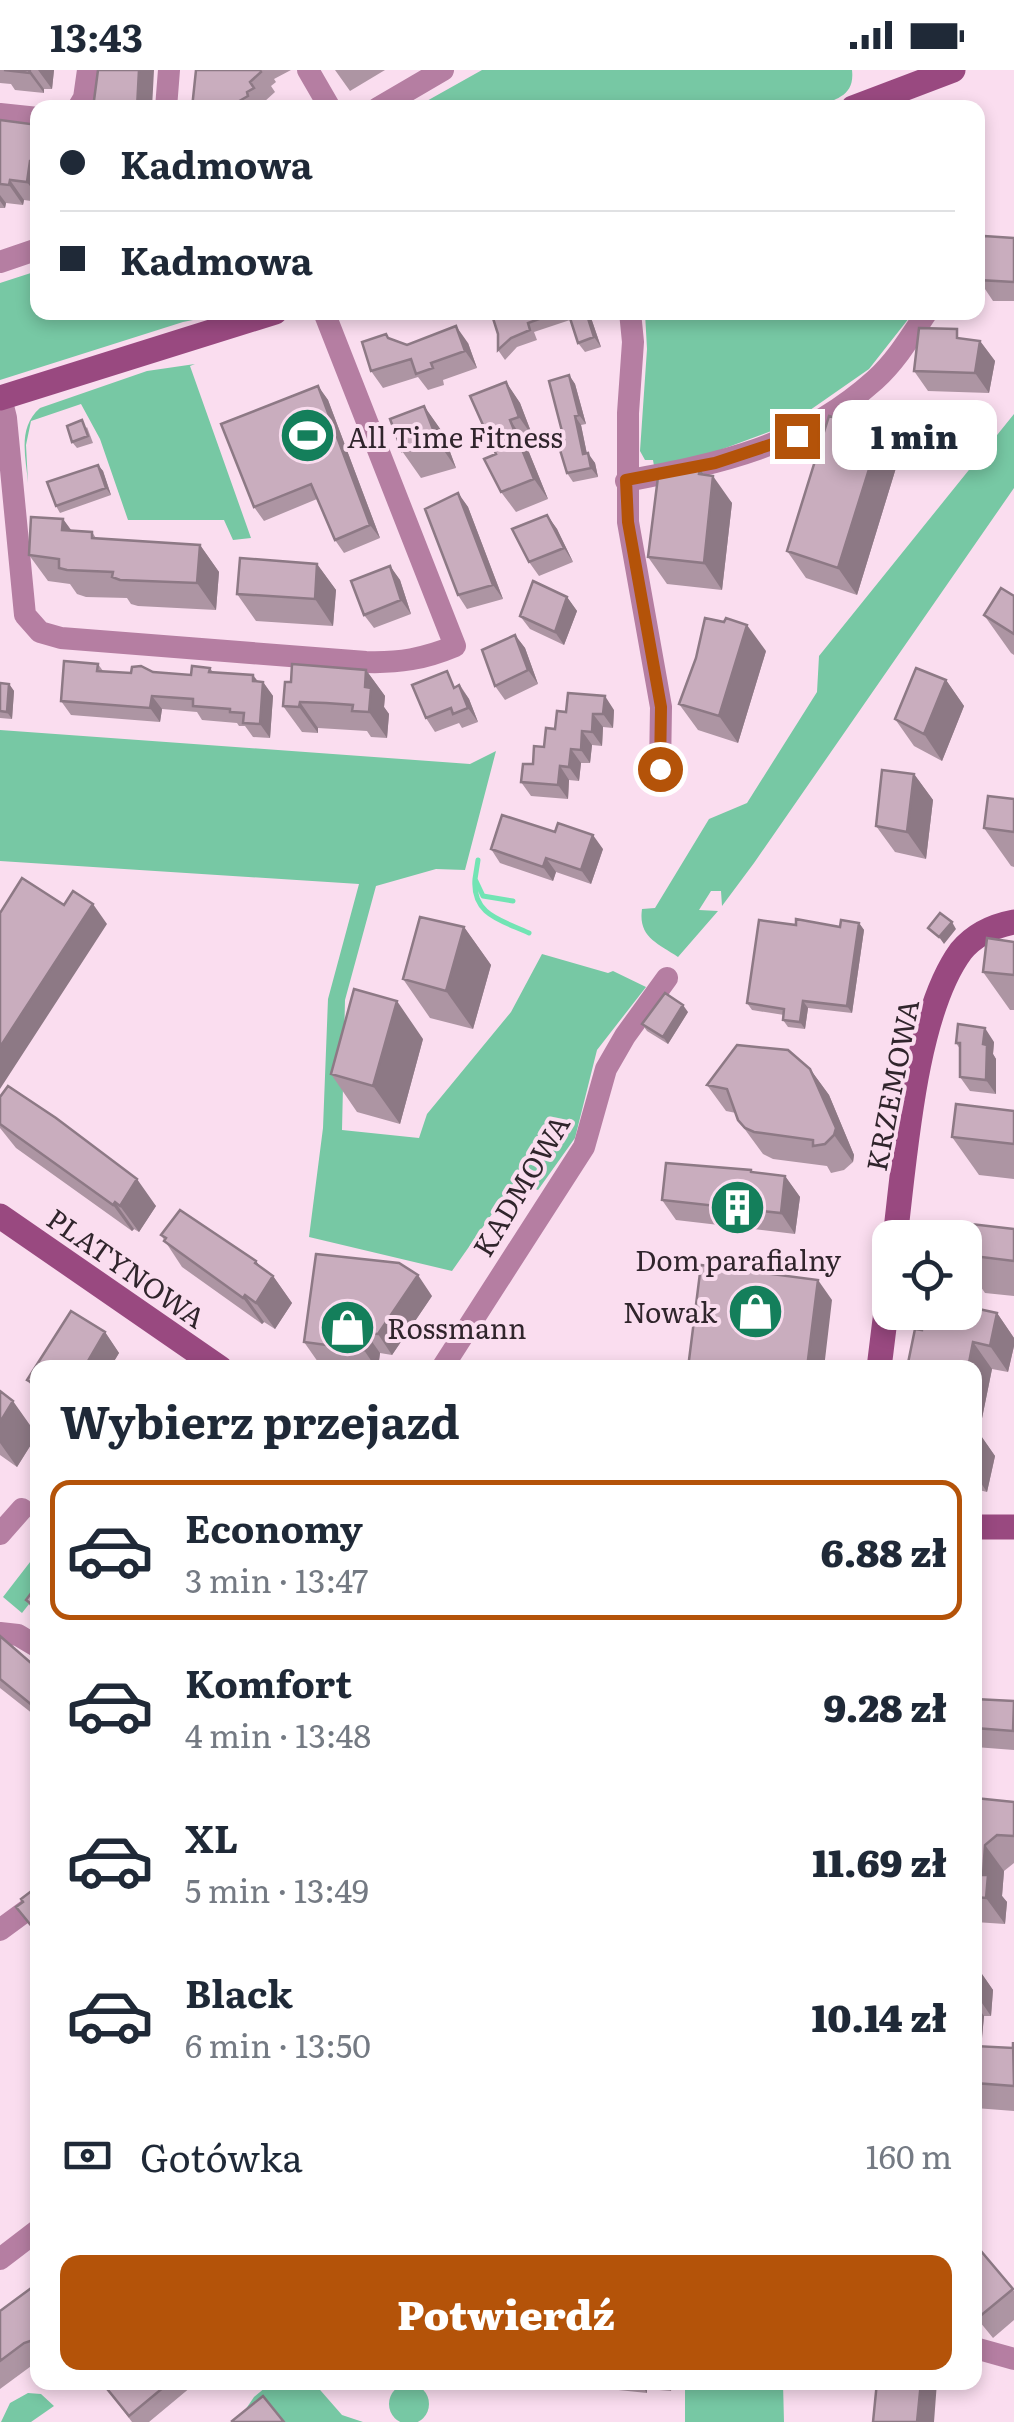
<!DOCTYPE html>
<html lang="pl">
<meta charset="utf-8">
<style>
body{margin:0;font-family:Literata,serif;background:#f6f6f7;color:#1f2937;height:100vh;display:flex;flex-direction:column;font-size:38px;white-space:nowrap}
*{box-sizing:border-box;margin:0}
p{font-size:32px;color:#747a83}
.icon{flex:none;width:55px;height:55px;fill:none;stroke:currentColor;stroke-width:2;stroke-linecap:round;stroke-linejoin:round}
.map{position:relative;flex:1;overflow:hidden}
.sheet{position:absolute;left:30px;top:1290px;width:952px;height:1030px;display:flex;flex-direction:column;background:#fff;border-radius:20px;box-shadow:0 5px 15px #0003}
.sheet>*{flex:none}
.hud{position:absolute;left:30px;top:30px;width:955px;height:220px;border-radius:20px;box-shadow:0 5px 15px #0003;display:grid;align-content:center;height:220px;padding:0 30px;background:#fff}
.controls{position:absolute;left:872px;top:1150px;display:grid;gap:20px}
.controls a{display:grid;place-items:center;width:110px;height:110px;border-radius:20px;background:#fff;box-shadow:0 5px 15px #0003;font-size:50px}
.end{position:absolute;width:45px;height:45px;margin:-22px;border:12px solid #b45309;background:#fff;box-shadow:0 0 0 5px #fff}
.from{border-radius:50%}
.bubble{position:absolute;height:70px;border-radius:20px;background:#fff;box-shadow:0 5px 15px #0003;font-size:32px;font-weight:800;line-height:70px;text-align:center}
.hud b{display:flex;align-items:center;gap:35px;height:95px;font-size:38px}
.hud b+b{border-top:2px solid #e0e1e3}
.hud i{width:25px;height:25px;background:#1f2937}
ul{padding:0;list-style:none}
li{display:flex;align-items:center;gap:30px;height:140px;margin:0 20px 15px;padding:0 10px;border:5px solid transparent;border-radius:20px}
li div{flex:1}
li b{display:block;font-size:38px}
li em{font-style:normal;font-weight:800}
li.current{border-color:#b45309}
li>.icon{width:90px;height:90px;stroke-width:1.5}
h2{padding:0 30px;font-size:45px;line-height:120px}
.pay{display:flex;align-items:center;gap:25px;height:110px;padding:0 30px;font-size:38px}
.pay p{margin-inline-start:auto}
.primary-button{display:flex;gap:20px;margin-top:auto;padding:20px 30px}
.primary-button a{flex:1;height:115px;border-radius:20px;background:#b45309;color:#fff;font-size:40px;font-weight:800;line-height:115px;text-align:center}
.status{display:flex;justify-content:space-between;align-items:center;height:70px;padding:0 50px;background:#fff;direction:ltr}
.status svg{height:28px;fill:currentColor}
.map>svg:first-child{display:block}
</style>
<div class="status"><b>13:43</b><svg viewBox="0 0 49 12"><path d="M0 12V9h3v3zM5 12V6h3v6zM10 12V3h3v9zM15 12V0h3v12zM26 1h20v11H26zM47 4h2v5h-2z"/></svg></div>
<div class="map">
<svg width="1014" height="2352" viewBox="0 0 1014 2352">
<rect width="100%" height="100%" fill="#faddef"/>
<path fill="#77c8a4" d="M482,0H852C855,26 836,29 816,37H416Z
M37,201L38,242L228,243L183,252L0,310V213Z
M645,243H913L869,299L790,354L712,383L654,396L653,390H645L640,381L647,279Z
M195,294L190,296L251,468L233,470L224,450H128L100,369L81,334L31,351L26,375L28,413C26,387 17,358 40,338L147,301Z
M1014,344V418L754,793L722,836L721,821H711L699,840L718,841L678,887C657,873 638,867 642,839L655,838L709,749L747,733L817,622L819,586Z
M0,660L470,694L496,681L465,800L436,799L376,816L345,930L342,1060L419,1068L427,1044L511,942L542,884L608,903L613,901L646,917L597,980L575,1068L538,1120L515,1111L452,1201L309,1167L323,1058L328,929L359,814L0,791Z
M37,1483V1524L22,1543L3,1527Z
M272,2312L314,2313L342,2345L363,2352H237L254,2327Z
M685,2313H783L784,2352H685Z
M389 2334a20 20 0 1 1 40 0a20 20 0 1 1-40 0Z
M28,2323L41,2324L54,2336L31,2352H1L10,2333Z"/>
<g fill="none" stroke-linecap="round" stroke-linejoin="round">
<path stroke="#72e4b4" stroke-width="5" d="M478,790L475,809L483,826L513,831
M475,809C472,845 501,850 529,863"/>
<path stroke="#b57ea2" stroke-width="22" d="M308,0L330,38
M78,38L84,28L88,0
M166,38L169,0
M378,38L443,0
M0,44L38,48
M0,192L38,179
M630,242L633,272L628,343V452L661,637L660,699
M1,328L6,348L25,545L40,562L61,568L366,592C399,593 424,589 455,576L324,242
M626,411C722,393 800,377 875,310C896,291 911,266 927,242
M442,1298L584,1077L606,999L625,966L667,908
M0,1464L22,1439
M0,1563L18,1565L38,1577
M0,1860L38,1832
M0,2189L38,2160
M975,2278L1014,2289"/>
<path stroke="#994980" stroke-width="25" d="M853,38L953,0
M0,328L275,242
M0,1146L220,1298
M895,1168C905,1088 914,945 961,881C975,864 993,856 1014,852
M879,1298L890,1209
M975,1457H1014"/>
</g>
<path fill="#ad95a3" d="M0,0H54L52,19H44V23L15,20L11,14L0,13Z
M196,0H291L274,9L276,12L271,16L275,22L264,32L267,38H192Z
M335,0H385L350,21Z
M0,50L38,55V132L24,130L23,135L6,133L5,138H0Z
M1014,168V231H993L979,210Z
M491,242H589L601,277L585,282L578,273L570,250L534,262L537,270L517,277L505,290L498,280V264Z
M390,269L407,275L468,273L477,298L443,310L444,315L428,320L418,307L383,318L371,301Z
M980,271L995,291L989,323L928,321L914,301Z
M569,305L575,314L586,354L581,355L587,384L595,393L598,407L573,412L567,403L564,369Z
M506,312L520,333L533,367L524,370L548,429L516,442L501,422L496,384Z
M318,316L328,330L380,468L344,483L335,470L317,429L264,451L254,437Z
M424,336L443,363L456,398L421,408L402,381Z
M87,357L93,373L77,378L72,372Z
M899,388L857,525L806,508L787,481Z
M98,395L103,401L111,425L60,443L56,436Z
M700,399L732,433L722,520L667,514L648,487L678,402Z
M458,423L468,437L503,529L467,539L458,525Z
M547,445L557,459L573,492L539,506L529,492Z
M63,449L72,461L92,462L96,468L200,475L219,502L216,540L138,536L131,534L127,528L86,527L77,524L70,514L48,511L29,485Z
M317,494L336,520L333,556L256,551L237,524Z
M390,496L400,510L411,544L374,558L364,545Z
M1014,526V585L1011,583L984,545Z
M567,527L577,541L564,575L530,559L520,546Z
M515,565L525,578L538,614L505,630L495,616Z
M766,581L738,673L698,660L679,634Z
M98,594L103,601L131,603L153,602L191,605L210,598L213,602L263,612L273,626L270,668L253,667L245,656H239L237,653L202,650L197,642L162,639L160,652L71,645L61,631Z
M366,600L385,626L384,637L389,644L387,668L371,667L367,661L318,658V663L302,662L283,636L291,612Z
M946,610L964,636L942,691L914,676L895,649Z
M0,613L9,614L14,621L12,649L0,648Z
M460,615L469,629L478,652L462,658L459,653L435,662L426,648Z
M614,640L613,658L603,657L602,676L592,675L590,693H581L579,711L569,710L568,729L531,726L521,712L566,642Z
M914,704L933,730L926,789L895,782L876,756Z
M1014,729V797L1011,796L984,758Z
M491,779H603L591,814L556,802L553,811L500,793Z
M859,853L864,860L852,943L808,938L805,959L788,957L783,950L784,945L752,940L747,933L796,855L840,857Z
M464,857L491,895L473,959L430,948L403,909Z
M1014,872V940H1010L983,902Z
M688,942L668,974L647,961L642,954Z
M423,969L400,1054L357,1042L331,1004Z
M994,972L993,984L996,989V1024L970,1021L960,1007V979L956,973Z
M810,999L829,1025L854,1085L853,1092L844,1100L831,1103L827,1096L773,1089L763,1084L738,1050L736,1043L726,1041L707,1015Z
M0,1027L156,1136L139,1162L134,1159L132,1161L16,1078L0,1058Z
M1014,1041V1109L979,1105L952,1067Z
M785,1106L800,1127L795,1164L676,1150L662,1130Z
M1014,1159V1226L985,1223L965,1194V1168Z
M161,1165L256,1191L261,1198L273,1206L292,1233L275,1259L264,1252L262,1254L182,1197Z
M432,1226L392,1285L380,1283L378,1298H358L318,1292L304,1272Z
M71,1241L105,1262L119,1283L110,1298H38V1324L27,1310Z
M997,1243L1014,1268V1276L1008,1302L992,1299L979,1363L995,1386L987,1422L975,1419V1298L922,1260Z
M0,1321L37,1365L17,1397L0,1385Z
M38,1514V1547L26,1530Z
M0,1566L38,1599V1648L0,1618Z
M975,1629L1014,1631V1680L975,1677Z
M975,1728L1014,1732V1793L1004,1801L1002,1826L1007,1832L1005,1854L975,1852Z
M975,1894L993,1920L991,1946H984L981,1976L1013,1978L1014,1972V2041L975,2038Z
M975,2174L1014,2221V2250L993,2268L975,2246Z
M38,2221V2291L0,2319V2241Z
M107,2312H188L191,2317L149,2352H132L104,2315Z
M595,2312H672L671,2321L647,2319V2323L599,2318Z"/>
<path fill="#8d7985" d="M30,0L44,19V23L29,3Z
M38,0H54L52,19Z
M139,0H154L152,38H137Z
M30,91L38,102V127L27,112Z
M10,110L24,130L23,135L9,115Z
M0,125L6,133L5,138L0,131Z
M586,242H589L601,277L594,267Z
M456,256L468,273L477,298L465,281Z
M980,271L995,291L989,323L975,303Z
M569,305L575,314L586,354L579,345Z
M506,312L520,333L533,367L519,347Z
M318,316L328,330L380,468L370,455Z
M424,336L443,363L456,398L438,372Z
M575,346L581,355L589,394L583,384Z
M510,350L524,370L548,429L534,409Z
M881,361L899,388L857,525L838,498Z
M588,383L595,393L598,407L591,398Z
M98,395L103,401L111,425L106,418Z
M700,399L712,417L713,406L732,433L722,520L704,493Z
M458,423L468,437L503,529L493,515Z
M547,445L557,459L573,492L564,478Z
M63,449L82,476L62,460Z
M200,475L219,502L216,540L197,513Z
M317,494L336,520L333,556L315,529Z
M390,496L400,510L411,544L401,530Z
M567,527L577,541L564,575L555,562Z
M747,555L766,581L738,673L719,646Z
M515,565L525,578L538,614L528,600Z
M366,600L385,626L384,637L389,644L387,668L369,642L365,617Z
M253,605L263,618V612L273,626L270,668L260,654L253,611Z
M946,610L964,636L942,691L924,664Z
M9,614L14,621L12,649L7,642Z
M459,615L469,629L478,652L468,638Z
M152,626L162,639L160,652L150,638Z
M605,626L614,640L613,658L603,644Z
M300,632L318,658V663L299,637Z
M593,644L603,657L602,676L592,662Z
M582,661L592,675L590,693L581,680Z
M571,679L581,693L579,711L569,697Z
M560,696L569,710L568,729L558,715Z
M914,704L933,730L926,789L907,762Z
M593,765L603,779L591,814L581,800Z
M546,788L556,802L553,811L543,797Z
M93,834L107,854L0,1019V977Z
M952,852L956,859L944,874L939,867Z
M859,853L864,860L852,943L847,936Z
M464,857L491,895L473,959L446,921Z
M397,931L423,969L400,1054L373,1016Z
M803,931L808,938L805,959L800,952Z
M683,935L688,942L668,974L663,967Z
M985,958L994,972L993,984L996,989V1024L986,1010L983,974Z
M810,999L829,1025L854,1085L853,1092L834,1065Z
M785,1106L800,1127L795,1164L781,1143Z
M137,1109L156,1136L139,1162L120,1136Z
M115,1132L134,1159L132,1161L113,1135Z
M256,1191L270,1211L273,1206L292,1233L275,1259L256,1233L255,1193Z
M418,1205L432,1226L392,1285L378,1264Z
M818,1210L832,1230L824,1298H807Z
M245,1225L264,1252L262,1254L243,1228Z
M997,1243L1014,1268V1276L1008,1302L990,1276Z
M105,1262L119,1283L110,1298H84Z
M366,1263L380,1283L378,1298H376L364,1280Z
M973,1272L992,1299L979,1363L995,1386L987,1422L975,1404V1298H968Z
M13,1331L37,1365L17,1397L0,1373V1352Z
M985,1775L1004,1801L1002,1826L1007,1832L1005,1854L986,1828L983,1805Z
M975,1894L993,1920L991,1946L975,1923Z
M975,1933L984,1946L979,2002L975,1996Z
M639,2312H643L647,2319V2323Z
M665,2312H672L671,2321Z
M921,2312H937L934,2352H917Z"/>
<path fill="#c9adbe" stroke="#8d7985" stroke-width="2.5" d="M4,0H30L29,3Z
M98,0H139L137,38H93Z
M196,0H260L261,2L250,12L254,18L247,22L248,26L227,38H192Z
M0,50L38,55L36,91H30L27,112L10,110L9,115L0,114Z
M984,166L1014,168V212L979,210Z
M491,242H558L528,253L530,260L511,268L498,280V264Z
M568,242H586L594,267L578,273Z
M456,256L465,281L431,293L433,298L416,304L411,289L371,301L362,272L386,264L388,268L407,275Z
M919,258L957,259V268L980,271L975,303L914,301Z
M569,305L579,345L575,346L583,384L588,383L591,398L567,403L557,370L564,369L549,311Z
M506,312L519,347L510,350L534,409L501,422L484,389L496,384L470,326Z
M318,316L370,455L335,470L311,414L254,437L221,354Z
M424,336L438,372L402,381L390,349Z
M829,346L881,361L838,498L787,481Z
M82,350L88,366L72,372L67,356Z
M98,395L106,418L56,436L47,412Z
M679,396L700,399L699,404L713,406L704,493L648,487L659,399L678,402Z
M458,423L493,515L458,525L425,439Z
M547,445L564,478L529,492L512,459Z
M31,447L63,449L62,460L92,462V468L200,475L197,513L120,510L112,507L113,502L67,500L59,498V489L29,485Z
M240,488L317,494L315,529L237,524Z
M390,496L401,530L364,545L351,511Z
M533,511L567,527L555,562L520,546Z
M1001,518L1014,526V564L984,545Z
M705,548L724,552L726,548L747,555L719,646L679,634L696,588Z
M515,565L528,600L495,616L482,580Z
M64,591L98,594L97,601L131,603L132,597L141,596L153,602L191,605L192,596L210,598L209,602L253,605V611L263,612L260,654L243,653L244,643L230,642V639L193,636V629L152,626L150,638L61,631Z
M292,594L366,600L365,617L371,618L369,642L352,641L353,635L326,633L300,632L299,637L283,636L285,612H291Z
M916,598L946,610L924,664L895,649Z
M447,601L454,618L459,615L468,638L453,644L451,638L426,648L412,615Z
M0,613L9,614L7,642L0,641Z
M568,623L605,626L603,644H593L592,662L582,661L581,680L571,679L569,697L560,696L558,715L521,712L523,694H533L534,676L544,677L546,658L555,659L557,641L566,642Z
M882,700L914,704L907,762L876,756Z
M988,726L1014,729V762L984,758Z
M502,745L555,762L558,753L593,765L581,800L546,788L543,797L491,779Z
M22,808L64,835L73,821L93,834L0,977V843Z
M940,843L952,852L939,867L928,858Z
M420,847L464,857L446,921L403,909Z
M796,849L840,857L841,850L859,853L847,936L803,931L800,952L783,950L784,939L747,933L759,850L796,855Z
M987,868L1014,872V905L983,902Z
M354,919L397,931L373,1016L331,1004Z
M665,923L683,935L663,967L642,954Z
M958,954L985,958L983,974L987,975L986,1010L960,1007V973H956Z
M737,975L788,980L810,999L836,1058L834,1065L825,1074L813,1076V1070L754,1062L745,1058L738,1050L727,1019L707,1015Z
M8,1016L56,1048L137,1109L120,1136L115,1132L113,1135L0,1054V1027Z
M956,1034L1014,1041V1074L952,1067Z
M666,1093L751,1100V1102L785,1106L781,1143L662,1130Z
M180,1140L256,1191L255,1193L273,1206L256,1233L245,1225L243,1228L164,1171L166,1168L161,1165Z
M962,1153L1014,1159V1191L965,1185V1168H960Z
M316,1184L399,1193L418,1205L378,1264L366,1263L364,1280L304,1272Z
M701,1195L818,1210L807,1298H688Z
M965,1236L997,1243L990,1276L973,1272L968,1298H907L915,1259L922,1260L925,1242H965Z
M71,1241L105,1262L84,1298H38V1316L27,1310Z
M0,1321L13,1331L0,1352Z
M38,1514V1539L26,1530Z
M0,1566L38,1599V1640L0,1609Z
M975,1629L1014,1631L1013,1661L975,1658Z
M975,1728L1014,1732V1766L997,1765L985,1775L983,1805H988L986,1828L975,1827Z
M38,1816V1864L16,1837L23,1832L21,1829Z
M1013,1972L1014,2016L975,2013V1976L1013,1978Z
M975,2174L1013,2219L979,2247L975,2242Z
M34,2216L38,2221V2272L36,2269L24,2273L0,2291V2241Z
M107,2312H170L129,2346L104,2315Z
M877,2312H921L917,2352H873Z
M263,2326L284,2352H233L232,2351Z"/>
<g fill="none" stroke-linecap="round" stroke-linejoin="round">
<path stroke="#b45309" stroke-width="12" d="M660,699L661,637L628,452L626,410L715,393L797,366"/>
</g>
<defs>
<symbol id="stadium-disc" viewBox="-11 -11 22 22"><circle r="9.5" fill="#147f5b" stroke="#faddef"/><path d="M0-5a6.5 5 0 1 0 0 10a6.5 5 0 1 0 0-10ZM-3.5-1.8h7v3.6h-7Z" fill="#fff"/></symbol>
<symbol id="building-disc" viewBox="-11 -11 22 22"><circle r="9.5" fill="#147f5b" stroke="#faddef"/><path d="M-4-6H4V6H1V3H-1V6H-4ZM-2.5-4.3h1.7v1.8h-1.7ZM.8-4.3h1.7v1.8H.8ZM-2.5-1h1.7V.8h-1.7ZM.8-1h1.7V.8H.8Z" fill="#fff"/></symbol>
<symbol id="shop-disc" viewBox="-11 -11 22 22"><circle r="9.5" fill="#147f5b" stroke="#faddef"/><path d="M-5-2.5h2.3a2.7 3.5 0 0 1 5.4 0H5L5.5 6h-11ZM-1.5-2.5h3a1.5 2.3 0 0 0-3 0Z" fill="#fff"/></symbol>
</defs>
<g fill-rule="evenodd">
<use href="#stadium-disc" x="276" y="334" width="63" height="63"/>
<use href="#building-disc" x="706" y="1106" width="63" height="63"/>
<use href="#shop-disc" x="724" y="1210" width="63" height="63"/>
<use href="#shop-disc" x="316" y="1226" width="63" height="63"/>
</g>
<g text-anchor="middle" dominant-baseline="central" stroke-width="8" stroke-linejoin="round" paint-order="stroke">
<g font-size="28" fill="#30252c" stroke="#faddef" text-anchor="start">
<text x="347" y="366">All Time Fitness</text>
<text x="738" y="1189" text-anchor="middle">Dom parafialny</text>
<text x="717" y="1241" text-anchor="end">Nowak</text>
<text x="387" y="1257">Rossmann</text>
</g>
<g font-size="28" fill="#30252c" stroke="#faddef">
<text transform="translate(891 1015) rotate(-79)">KRZEMOWA</text>
<text transform="translate(520 1115) rotate(-59)">KADMOWA</text>
<text transform="translate(127 1197) rotate(35)">PLATYNOWA</text>
</g>
</g>
</svg>
<div class="controls">
<a><svg class="icon" aria-label="locate" viewBox="0 0 24 24"><circle cx="12" cy="12" r="6"/><path d="M12 2v4M12 18v4M2 12h4M18 12h4"/></svg></a>
</div>
<i class="end from" style="left:660px;top:699px"></i>
<i class="end" style="left:797px;top:366px"></i>
<div class="bubble" style="left:832px;top:330px;width:165px">1 min</div>
<div class="hud">
<b><i class="from"></i>Kadmowa</b>
<b><i></i>Kadmowa</b>
</div>
<section class="sheet">
<h2>Wybierz przejazd</h2>
<ul>
<li class="current"><svg class="icon" aria-label="car" viewBox="0 0 24 24"><path d="M5 17H2v-5l4-1 3-4h7l3 4 3 1v5h-3M9 17h6M6 11h13"/><circle cx="7" cy="17" r="2"/><circle cx="17" cy="17" r="2"/></svg><div><b>Economy</b><p>3 min · 13:47</p></div><em>6.88 zł</em></li>
<li><svg class="icon" aria-label="car" viewBox="0 0 24 24"><path d="M5 17H2v-5l4-1 3-4h7l3 4 3 1v5h-3M9 17h6M6 11h13"/><circle cx="7" cy="17" r="2"/><circle cx="17" cy="17" r="2"/></svg><div><b>Komfort</b><p>4 min · 13:48</p></div><em>9.28 zł</em></li>
<li><svg class="icon" aria-label="car" viewBox="0 0 24 24"><path d="M5 17H2v-5l4-1 3-4h7l3 4 3 1v5h-3M9 17h6M6 11h13"/><circle cx="7" cy="17" r="2"/><circle cx="17" cy="17" r="2"/></svg><div><b>XL</b><p>5 min · 13:49</p></div><em>11.69 zł</em></li>
<li><svg class="icon" aria-label="car" viewBox="0 0 24 24"><path d="M5 17H2v-5l4-1 3-4h7l3 4 3 1v5h-3M9 17h6M6 11h13"/><circle cx="7" cy="17" r="2"/><circle cx="17" cy="17" r="2"/></svg><div><b>Black</b><p>6 min · 13:50</p></div><em>10.14 zł</em></li>
</ul>
<div class="pay"><svg class="icon" aria-label="cash" viewBox="0 0 24 24"><path d="M3 7h18v10H3z"/><circle cx="12" cy="12" r="2"/></svg>Gotówka<p>160 m</p></div>
<div class="primary-button"><a>Potwierdź</a></div>
</section>
</div>
